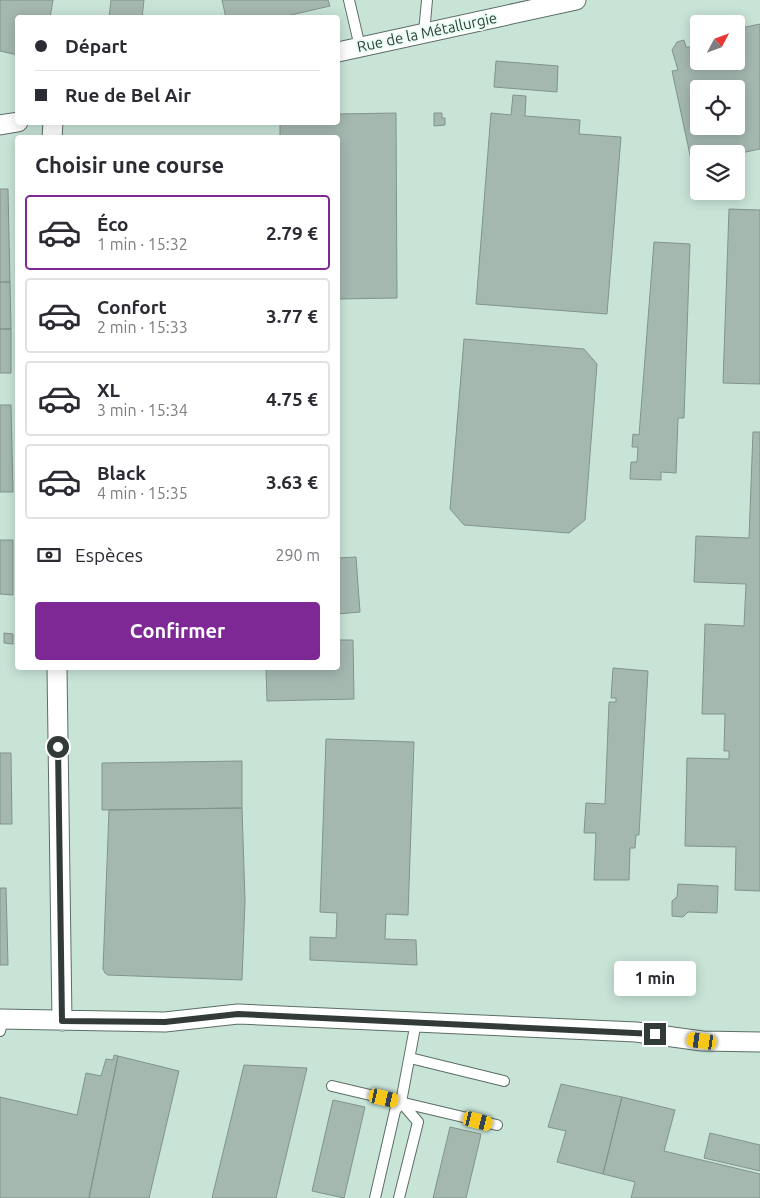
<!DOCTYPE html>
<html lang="fr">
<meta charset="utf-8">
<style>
body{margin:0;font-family:Ubuntu,sans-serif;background:#f2f2f3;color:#2b2b33;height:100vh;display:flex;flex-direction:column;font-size:19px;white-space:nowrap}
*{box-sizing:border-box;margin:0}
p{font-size:16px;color:#7c7c81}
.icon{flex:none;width:28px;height:28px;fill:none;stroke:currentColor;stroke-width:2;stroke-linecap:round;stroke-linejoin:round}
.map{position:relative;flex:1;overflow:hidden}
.details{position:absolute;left:15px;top:135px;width:325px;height:535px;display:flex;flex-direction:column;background:#fff;border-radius:5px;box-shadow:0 2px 12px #0003}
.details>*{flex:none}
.banner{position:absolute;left:15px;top:15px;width:325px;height:110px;border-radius:5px;box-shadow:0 2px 12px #0003;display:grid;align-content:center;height:110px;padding:0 20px;background:#fff}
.needle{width:32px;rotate:49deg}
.fabs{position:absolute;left:690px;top:15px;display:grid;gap:10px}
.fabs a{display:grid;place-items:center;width:55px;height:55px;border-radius:5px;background:#fff;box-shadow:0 2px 12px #0003;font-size:25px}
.end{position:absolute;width:22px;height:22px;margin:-11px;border:6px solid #323b37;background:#fff;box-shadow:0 0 0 2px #fff}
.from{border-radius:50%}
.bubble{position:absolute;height:35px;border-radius:5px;background:#fff;box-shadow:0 2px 12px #0003;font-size:16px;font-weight:600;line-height:35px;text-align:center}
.car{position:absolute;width:15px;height:30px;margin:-15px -8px;border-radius:6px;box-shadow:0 0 4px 1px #0007;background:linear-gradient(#f5c518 24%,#345 0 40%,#f5c518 0 76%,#345 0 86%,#f5c518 0)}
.banner b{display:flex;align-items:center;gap:18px;height:48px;font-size:19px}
.banner b+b{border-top:1px solid #e1e1e2}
.banner i{width:12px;height:12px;background:#2b2b33}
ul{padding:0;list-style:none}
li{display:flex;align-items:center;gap:15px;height:75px;margin:0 10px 8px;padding:0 10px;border:2px solid #e1e1e2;border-radius:5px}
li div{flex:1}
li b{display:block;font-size:19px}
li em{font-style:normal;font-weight:600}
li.current{border-color:#7e2896}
li>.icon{width:45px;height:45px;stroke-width:1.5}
h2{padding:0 20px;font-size:22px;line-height:60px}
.pay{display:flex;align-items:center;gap:12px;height:55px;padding:0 20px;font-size:19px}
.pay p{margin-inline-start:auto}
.primary-button{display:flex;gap:10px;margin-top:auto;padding:10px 20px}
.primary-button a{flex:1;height:58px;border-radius:5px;background:#7e2896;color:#fff;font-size:20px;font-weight:600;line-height:58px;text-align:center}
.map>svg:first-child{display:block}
</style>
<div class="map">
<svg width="760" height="1198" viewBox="0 0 760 1198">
<rect width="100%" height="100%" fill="#daefe6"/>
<path fill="#c8e4d7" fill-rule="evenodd" d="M0,0H760V1198H0ZM18,18H338V122H18ZM699,24H736V61H699ZM699,89H736V126H699ZM18,138H338V668H18ZM699,154H736V191H699Z"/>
<path fill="#a4b8b0" stroke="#81948c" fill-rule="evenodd" d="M0,0H53L50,18H18V55L0,51Z
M111,0H144L142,18H109Z
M222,0H328L330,6L278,18H226Z
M760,24V149L736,154H699V162L692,164L672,71L678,70L672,50L677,42L684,40L686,47H697L695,38L699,37V61H736V29ZM699,89H736V126H699Z
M496,61L558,66L557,92L494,87Z
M513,95L526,96L525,116L580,120L579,134L621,137L607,314L476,304L491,113L511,115Z
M396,113L397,298L338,299V138H280V122H338V114Z
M434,113H442V118H445V125L434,126Z
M0,189H8L10,282H0Z
M729,209L760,210V384L723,383Z
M654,242L690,244L684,418H678L676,473L661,472V480L630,479L631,462H637L638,447H632L633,434L639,435Z
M0,282H10L11,329H0Z
M0,329H11V373H0Z
M464,339L584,349L597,364L585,520L569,533L464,525L450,509Z
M0,405H11L13,492H0Z
M753,432H760V891L735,890L736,847L685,846L687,758L729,759V751H724L725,714H702L705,624L744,626L746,584L694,582L696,536L749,538Z
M0,540H13V595L0,594Z
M356,557L360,612L338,614V558Z
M4,633L13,634V644L4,643Z
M338,640H353L354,699L267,701L266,668H338Z
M613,668L648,671L639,835H636L635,848H630L629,880H594L596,833H584L586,803L605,804L609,702H616V698H611Z
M326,739L414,742L408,915L386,914L385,939L416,940L417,965L310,960V937L336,938L337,913L320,912Z
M0,753H11L12,824H0Z
M242,761V808L102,810V763Z
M242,808L245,901L242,980L108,975L105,973L103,969L109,810Z
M678,884L718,886L717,913L688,912L683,917L672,916V901L677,897Z
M0,888H6L8,965H0Z
M114,1055L118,1056L89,1198H0V1097L77,1115L86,1073L101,1076L106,1059L113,1060Z
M118,1056L179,1071L149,1198H89Z
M244,1065L307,1068L276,1198H212Z
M561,1084L622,1097L603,1174L557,1162L566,1131L548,1127Z
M622,1097L675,1110L664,1151L760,1174V1198H631L635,1182L603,1174Z
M333,1100L365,1107L344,1198L312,1191Z
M450,1127L481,1134L480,1139L466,1198H433Z
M710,1133L760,1145V1171L704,1158Z"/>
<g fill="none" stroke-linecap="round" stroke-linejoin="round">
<defs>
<path id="service" d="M349,0L360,47
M424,33L427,0
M0,1031L3,1019
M410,1058L504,1081
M332,1086L497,1125
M375,1198L395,1111L401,1102
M399,1198L418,1122L401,1102L416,1022"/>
<path id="minor" d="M338,52L576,0
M0,125L18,122
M52,138L53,122
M57,668L62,1021
M0,1019L165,1022L238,1014L636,1032L702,1041L760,1042"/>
</defs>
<use href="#service" stroke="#5b6e66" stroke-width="12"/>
<use href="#minor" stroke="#5b6e66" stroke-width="21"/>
<use href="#service" stroke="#fff" stroke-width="10"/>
<use href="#minor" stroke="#fff" stroke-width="19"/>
</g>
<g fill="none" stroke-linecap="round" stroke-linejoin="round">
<path stroke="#323b37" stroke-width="6" d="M58,747L62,1021L165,1022L238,1014L655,1034"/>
</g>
<g text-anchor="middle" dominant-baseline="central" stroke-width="4" stroke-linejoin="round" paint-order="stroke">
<g font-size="15" fill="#323b37" stroke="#e8fdf4">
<text transform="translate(427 32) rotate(-12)">Rue de la Métallurgie</text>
</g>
</g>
</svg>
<div class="fabs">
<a><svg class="needle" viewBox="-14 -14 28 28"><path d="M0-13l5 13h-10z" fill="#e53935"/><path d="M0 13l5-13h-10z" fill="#7c7c81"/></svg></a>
<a><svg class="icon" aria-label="locate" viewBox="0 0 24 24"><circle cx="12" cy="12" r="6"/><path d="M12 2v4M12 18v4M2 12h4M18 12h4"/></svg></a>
<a><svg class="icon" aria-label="layers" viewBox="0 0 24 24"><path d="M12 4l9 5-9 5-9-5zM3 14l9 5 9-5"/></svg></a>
</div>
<i class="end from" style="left:58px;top:747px"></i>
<i class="end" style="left:655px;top:1034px"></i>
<div class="bubble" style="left:614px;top:961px;width:82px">1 min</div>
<i class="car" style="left:702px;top:1041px;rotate:278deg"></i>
<i class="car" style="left:384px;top:1098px;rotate:103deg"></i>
<i class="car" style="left:478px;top:1121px;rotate:104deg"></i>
<div class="banner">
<b><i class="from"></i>Départ</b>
<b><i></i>Rue de Bel Air</b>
</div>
<section class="details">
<h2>Choisir une course</h2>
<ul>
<li class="current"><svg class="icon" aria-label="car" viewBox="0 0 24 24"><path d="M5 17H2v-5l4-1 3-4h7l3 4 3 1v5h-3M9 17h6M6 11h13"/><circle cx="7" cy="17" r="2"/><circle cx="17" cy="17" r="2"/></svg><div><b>Éco</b><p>1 min · 15:32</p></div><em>2.79 €</em></li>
<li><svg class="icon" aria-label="car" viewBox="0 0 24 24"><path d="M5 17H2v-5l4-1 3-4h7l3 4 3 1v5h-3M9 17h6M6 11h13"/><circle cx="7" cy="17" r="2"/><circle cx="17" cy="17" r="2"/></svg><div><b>Confort</b><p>2 min · 15:33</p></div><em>3.77 €</em></li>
<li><svg class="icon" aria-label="car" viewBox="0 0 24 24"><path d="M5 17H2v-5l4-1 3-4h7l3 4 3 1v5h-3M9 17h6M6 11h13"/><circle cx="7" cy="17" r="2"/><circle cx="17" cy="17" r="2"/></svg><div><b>XL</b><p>3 min · 15:34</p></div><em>4.75 €</em></li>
<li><svg class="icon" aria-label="car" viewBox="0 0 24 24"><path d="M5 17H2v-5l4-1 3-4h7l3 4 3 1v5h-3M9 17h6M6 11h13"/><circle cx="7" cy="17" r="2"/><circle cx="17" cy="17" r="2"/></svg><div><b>Black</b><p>4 min · 15:35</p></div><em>3.63 €</em></li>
</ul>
<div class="pay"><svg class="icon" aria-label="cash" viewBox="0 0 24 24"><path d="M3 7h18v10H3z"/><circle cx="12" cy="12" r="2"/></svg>Espèces<p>290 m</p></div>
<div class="primary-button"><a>Confirmer</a></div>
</section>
</div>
